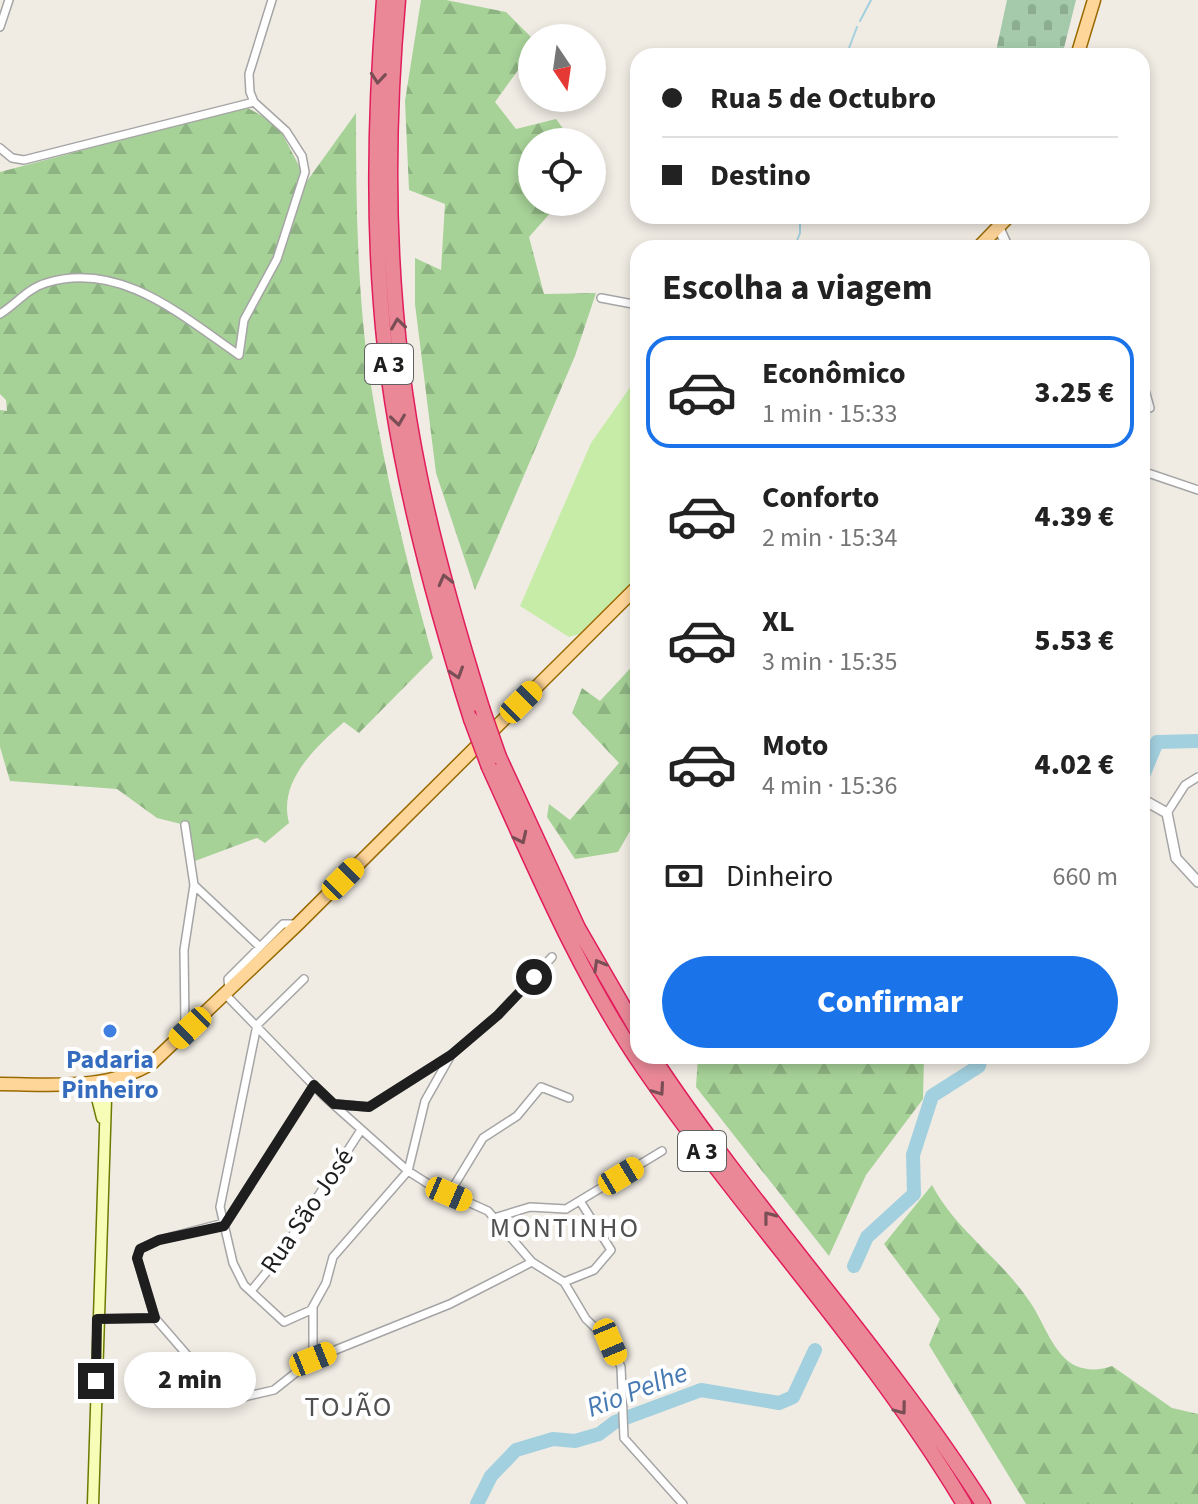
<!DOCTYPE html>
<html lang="pt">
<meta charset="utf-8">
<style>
body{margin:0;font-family:"Source Sans 3",sans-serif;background:#f2f2f2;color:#222;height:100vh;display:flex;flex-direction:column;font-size:30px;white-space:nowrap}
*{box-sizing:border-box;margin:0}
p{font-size:26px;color:#767676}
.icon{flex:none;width:44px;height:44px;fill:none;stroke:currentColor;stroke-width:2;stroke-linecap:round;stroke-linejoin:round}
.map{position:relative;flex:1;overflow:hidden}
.side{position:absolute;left:630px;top:240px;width:520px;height:824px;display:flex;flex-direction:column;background:#fff;border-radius:24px;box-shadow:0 4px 12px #0003}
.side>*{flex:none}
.top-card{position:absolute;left:630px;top:48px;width:520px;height:176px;border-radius:24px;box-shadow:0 4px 12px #0003;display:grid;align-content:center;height:176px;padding:0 32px;background:#fff}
.needle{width:52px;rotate:167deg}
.fabs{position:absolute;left:518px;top:24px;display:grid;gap:16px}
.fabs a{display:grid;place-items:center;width:88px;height:88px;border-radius:50%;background:#fff;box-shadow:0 4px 12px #0003;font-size:40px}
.end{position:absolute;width:36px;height:36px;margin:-18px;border:10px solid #1e1e1e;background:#fff;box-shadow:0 0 0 4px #fff}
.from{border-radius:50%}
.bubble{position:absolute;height:56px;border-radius:28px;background:#fff;box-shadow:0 4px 12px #0003;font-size:26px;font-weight:800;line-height:56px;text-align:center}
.car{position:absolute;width:24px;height:48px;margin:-24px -12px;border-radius:10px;box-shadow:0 0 6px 2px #0007;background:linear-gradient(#f5c518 24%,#345 0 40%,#f5c518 0 76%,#345 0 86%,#f5c518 0)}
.top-card b{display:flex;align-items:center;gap:28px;height:76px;font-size:30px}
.top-card b+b{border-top:2px solid #e0e0e0}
.top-card i{width:20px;height:20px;background:#222}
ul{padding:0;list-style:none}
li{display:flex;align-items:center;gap:24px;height:112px;margin:0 16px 12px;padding:0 16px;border:4px solid transparent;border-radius:24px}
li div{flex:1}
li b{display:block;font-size:30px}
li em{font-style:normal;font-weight:800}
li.selected{border-color:#1a73e8}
li>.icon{width:72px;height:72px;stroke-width:1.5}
h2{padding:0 32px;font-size:36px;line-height:96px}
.pay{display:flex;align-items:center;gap:20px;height:88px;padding:0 32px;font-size:30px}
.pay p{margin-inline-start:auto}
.primary-button{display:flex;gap:16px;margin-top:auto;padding:16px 32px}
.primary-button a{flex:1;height:92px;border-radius:48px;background:#1a73e8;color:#fff;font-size:32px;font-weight:800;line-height:92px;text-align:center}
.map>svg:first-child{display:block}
</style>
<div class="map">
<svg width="1198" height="1504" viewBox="0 0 1198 1504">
<defs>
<pattern id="forest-firs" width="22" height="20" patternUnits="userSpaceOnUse" patternTransform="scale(2)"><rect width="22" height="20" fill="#a6d197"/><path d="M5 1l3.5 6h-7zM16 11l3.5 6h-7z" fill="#8eb382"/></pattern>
<pattern id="cemetery-stones" width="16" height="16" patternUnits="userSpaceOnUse" patternTransform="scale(2)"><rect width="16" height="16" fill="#a4caab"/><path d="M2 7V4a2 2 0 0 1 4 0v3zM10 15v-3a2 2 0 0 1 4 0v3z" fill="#8dad93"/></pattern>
</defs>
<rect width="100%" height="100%" fill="#f0ece4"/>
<path fill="#c7eca8" d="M638,376V576L579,634L569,637L520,606L591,443Z"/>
<path fill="url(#forest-firs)" d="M421,0H446L506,12L532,38V51L495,102L516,129L556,119L573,142H532V202H560L529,237L544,294L596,293L575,356L475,590L436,473L415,304V258L441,270L445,204L409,190L405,101Z
M246,107L277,124L307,181L356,113C356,203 357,297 371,386C386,478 408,568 433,658L359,733L344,722C315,748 278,781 289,823L265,843L257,838L195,861L189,826L157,818L117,789L10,781L0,747V410L7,411L6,400L0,394V172Z
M638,660V817L618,852L575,859L547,817L549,804L570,820L619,763L572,713L582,688L600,701Z
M698,1056H924L923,1099L866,1175L829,1256L696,1087Z
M932,1185C957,1232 1001,1258 1030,1302C1044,1322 1053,1355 1076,1366C1088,1371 1101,1370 1112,1366L1172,1408L1198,1414V1504H1026L929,1345L940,1319L884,1244Z"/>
<path fill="url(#cemetery-stones)" d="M1007,0H1076L1062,56H984L996,51Z"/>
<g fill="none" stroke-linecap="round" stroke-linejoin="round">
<path stroke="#a3d0df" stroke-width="2" d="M860,21L871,0
M846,56L857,27
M794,248L800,233V216"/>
<path stroke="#a3d0df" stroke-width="14" d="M1142,778L1157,742L1198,741
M854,1266L867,1237L914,1194L913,1155L932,1096L979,1066L981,1056
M477,1504L491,1476L516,1450L553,1439L575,1441L599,1434L615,1422L701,1390L779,1403L793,1397L815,1350"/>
<defs>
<path id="minor" d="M0,27L9,0
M0,148L12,158L24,160L254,102
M601,298L638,305
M0,314C15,305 28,288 46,283C120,260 182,316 239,355L244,320L277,259L305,172L302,156L286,131L254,102L250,92L249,74L272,0
M1142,391L1145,390L1150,408L1142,410
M1142,471L1198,490
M1167,813L1185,785L1198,777
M185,825L194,885L260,947
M304,979L257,1025L220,1207L233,1263L244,1285L284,1322L311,1310L326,1283L333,1257L408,1171L425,1101L451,1055
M229,990L228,979L283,924H298
M225,994L325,1097L408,1171L430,1185L488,1211L532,1262L564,1282L586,1319L610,1342L621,1367L624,1438L683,1504
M190,1028L185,1023L184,950L194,885
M334,1104L369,1107L451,1055L498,1015L552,957
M449,1194L483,1138L517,1116L541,1087L569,1098
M494,1218L530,1207L566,1209L662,1151
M224,1226L314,1085
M564,1282L594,1270L611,1250L580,1201
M251,1291L278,1258L361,1130
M155,1318L137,1258L140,1249L159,1240L224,1223
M97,1319L155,1318L227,1401L274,1390L313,1359V1308
M313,1359L450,1304L532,1262"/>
<path id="tertiary" d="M999,228L1008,248
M1142,799L1167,813L1176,858L1198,882"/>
<path id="secondary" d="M100,1082L96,1094L102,1118
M93,1504L106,1099L100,1082"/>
<path id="primary" d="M1077,56L1094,0
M978,248L1009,216
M0,1084C50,1084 107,1091 152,1063L298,924L638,586"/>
<path id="motorway" d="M384,0C376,101 373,203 381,304C391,442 429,587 471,719
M398,0C384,157 387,318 419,473C435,553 458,631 482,708
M499,757L578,928L638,1032
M489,767C536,870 580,976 644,1069C746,1217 872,1350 964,1504
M652,1056C754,1211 883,1347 983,1504"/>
</defs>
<use href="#minor" stroke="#a5a5a5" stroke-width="10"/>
<use href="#tertiary" stroke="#a5a5a5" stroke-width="12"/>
<use href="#secondary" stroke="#6a7b00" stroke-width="13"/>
<use href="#primary" stroke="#996a00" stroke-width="15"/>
<use href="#motorway" stroke="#e21d5b" stroke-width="17"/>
<use href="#minor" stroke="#fff" stroke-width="7"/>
<use href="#tertiary" stroke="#fff" stroke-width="9"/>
<use href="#secondary" stroke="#f7fcb6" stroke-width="10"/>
<use href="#primary" stroke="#ffd69a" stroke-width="12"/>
<use href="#motorway" stroke="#ea8898" stroke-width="14"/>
<defs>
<path id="motorway-bridge" d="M482,708L499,757
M471,719L489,767"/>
</defs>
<use href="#motorway-bridge" stroke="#e21d5b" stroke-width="17" stroke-linecap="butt"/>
<use href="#motorway-bridge" stroke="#ea8898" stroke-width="14"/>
</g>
<defs><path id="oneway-chevron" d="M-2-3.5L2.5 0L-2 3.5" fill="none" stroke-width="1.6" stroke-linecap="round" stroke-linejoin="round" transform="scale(2)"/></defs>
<g stroke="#7a4e55">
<use href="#oneway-chevron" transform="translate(378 78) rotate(95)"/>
<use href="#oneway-chevron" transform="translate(398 324) rotate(-98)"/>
<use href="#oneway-chevron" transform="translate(398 420) rotate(82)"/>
<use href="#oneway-chevron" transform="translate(445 580) rotate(-104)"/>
<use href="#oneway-chevron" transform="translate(457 673) rotate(72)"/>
<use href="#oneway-chevron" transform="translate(521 838) rotate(65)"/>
<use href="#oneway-chevron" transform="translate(599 965) rotate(-120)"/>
<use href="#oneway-chevron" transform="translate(659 1090) rotate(55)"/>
<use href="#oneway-chevron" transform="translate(769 1217) rotate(-128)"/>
<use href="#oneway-chevron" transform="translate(901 1409) rotate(53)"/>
</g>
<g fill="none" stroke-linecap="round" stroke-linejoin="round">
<path stroke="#1e1e1e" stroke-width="10" d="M96,1381L97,1319L155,1318L137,1258L140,1249L159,1240L224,1226L314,1085L334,1104L369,1107L451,1055L498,1015L534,977"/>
</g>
<circle fill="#3f7fe0" stroke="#fff" stroke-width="3" cx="110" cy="1031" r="8"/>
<g text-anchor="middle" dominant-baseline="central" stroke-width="8" stroke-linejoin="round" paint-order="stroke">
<g fill="#fff" stroke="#626262" stroke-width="2">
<rect x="365" y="344" width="48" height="40" rx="6"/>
<rect x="678" y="1131" width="48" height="40" rx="6"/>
</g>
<g font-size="24" font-weight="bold" fill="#1e1e1e">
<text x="389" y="364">A 3</text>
<text x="702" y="1151">A 3</text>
</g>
<g font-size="26" font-weight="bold" fill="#366cbe" stroke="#fff">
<text x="110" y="1059">Padaria<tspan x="110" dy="30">Pinheiro</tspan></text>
</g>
<g font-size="26" fill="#1e1e1e" stroke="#fff">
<text transform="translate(307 1211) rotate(-56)">Rua São José</text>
</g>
<g font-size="28" letter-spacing="2" fill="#515151" stroke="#fff">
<text x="565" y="1228">MONTINHO</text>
<text x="349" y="1407">TOJÃO</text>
</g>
<g font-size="28" font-style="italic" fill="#4779b2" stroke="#fff">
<text transform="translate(637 1390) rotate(-21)">Rio Pelhe</text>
</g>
</g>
</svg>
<div class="fabs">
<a><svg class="needle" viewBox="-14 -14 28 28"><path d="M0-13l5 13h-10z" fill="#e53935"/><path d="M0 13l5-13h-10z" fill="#767676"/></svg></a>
<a><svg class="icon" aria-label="locate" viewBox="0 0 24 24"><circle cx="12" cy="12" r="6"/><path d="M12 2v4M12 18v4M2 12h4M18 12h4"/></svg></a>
</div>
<i class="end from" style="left:534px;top:977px"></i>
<i class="end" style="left:96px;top:1381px"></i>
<div class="bubble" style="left:124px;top:1352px;width:132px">2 min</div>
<i class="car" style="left:521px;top:702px;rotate:45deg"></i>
<i class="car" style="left:343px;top:879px;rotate:45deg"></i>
<i class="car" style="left:190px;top:1028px;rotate:226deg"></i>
<i class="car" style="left:621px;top:1176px;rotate:59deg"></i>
<i class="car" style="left:449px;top:1194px;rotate:113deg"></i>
<i class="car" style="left:610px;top:1342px;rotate:157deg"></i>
<i class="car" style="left:313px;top:1359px;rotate:68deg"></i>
<div class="top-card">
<b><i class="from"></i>Rua 5 de Octubro</b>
<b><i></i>Destino</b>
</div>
<section class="side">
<h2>Escolha a viagem</h2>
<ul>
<li class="selected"><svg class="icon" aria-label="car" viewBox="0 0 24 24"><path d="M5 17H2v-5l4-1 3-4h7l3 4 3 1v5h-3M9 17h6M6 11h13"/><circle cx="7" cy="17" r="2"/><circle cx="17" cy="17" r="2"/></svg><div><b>Econômico</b><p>1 min · 15:33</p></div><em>3.25 €</em></li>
<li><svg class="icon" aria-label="car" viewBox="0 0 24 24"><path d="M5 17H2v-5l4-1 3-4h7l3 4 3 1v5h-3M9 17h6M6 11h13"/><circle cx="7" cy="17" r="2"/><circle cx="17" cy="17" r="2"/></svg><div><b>Conforto</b><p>2 min · 15:34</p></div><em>4.39 €</em></li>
<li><svg class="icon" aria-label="car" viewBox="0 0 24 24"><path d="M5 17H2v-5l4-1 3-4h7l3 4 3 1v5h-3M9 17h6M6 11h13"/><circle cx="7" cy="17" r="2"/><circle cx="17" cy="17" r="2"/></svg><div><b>XL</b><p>3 min · 15:35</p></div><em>5.53 €</em></li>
<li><svg class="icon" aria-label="car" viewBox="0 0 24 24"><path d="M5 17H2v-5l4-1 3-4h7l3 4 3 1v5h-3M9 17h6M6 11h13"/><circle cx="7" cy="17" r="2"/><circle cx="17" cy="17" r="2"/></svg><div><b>Moto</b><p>4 min · 15:36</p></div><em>4.02 €</em></li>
</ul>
<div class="pay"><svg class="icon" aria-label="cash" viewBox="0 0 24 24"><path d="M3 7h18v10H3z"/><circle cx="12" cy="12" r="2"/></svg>Dinheiro<p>660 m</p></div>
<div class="primary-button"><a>Confirmar</a></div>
</section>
</div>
